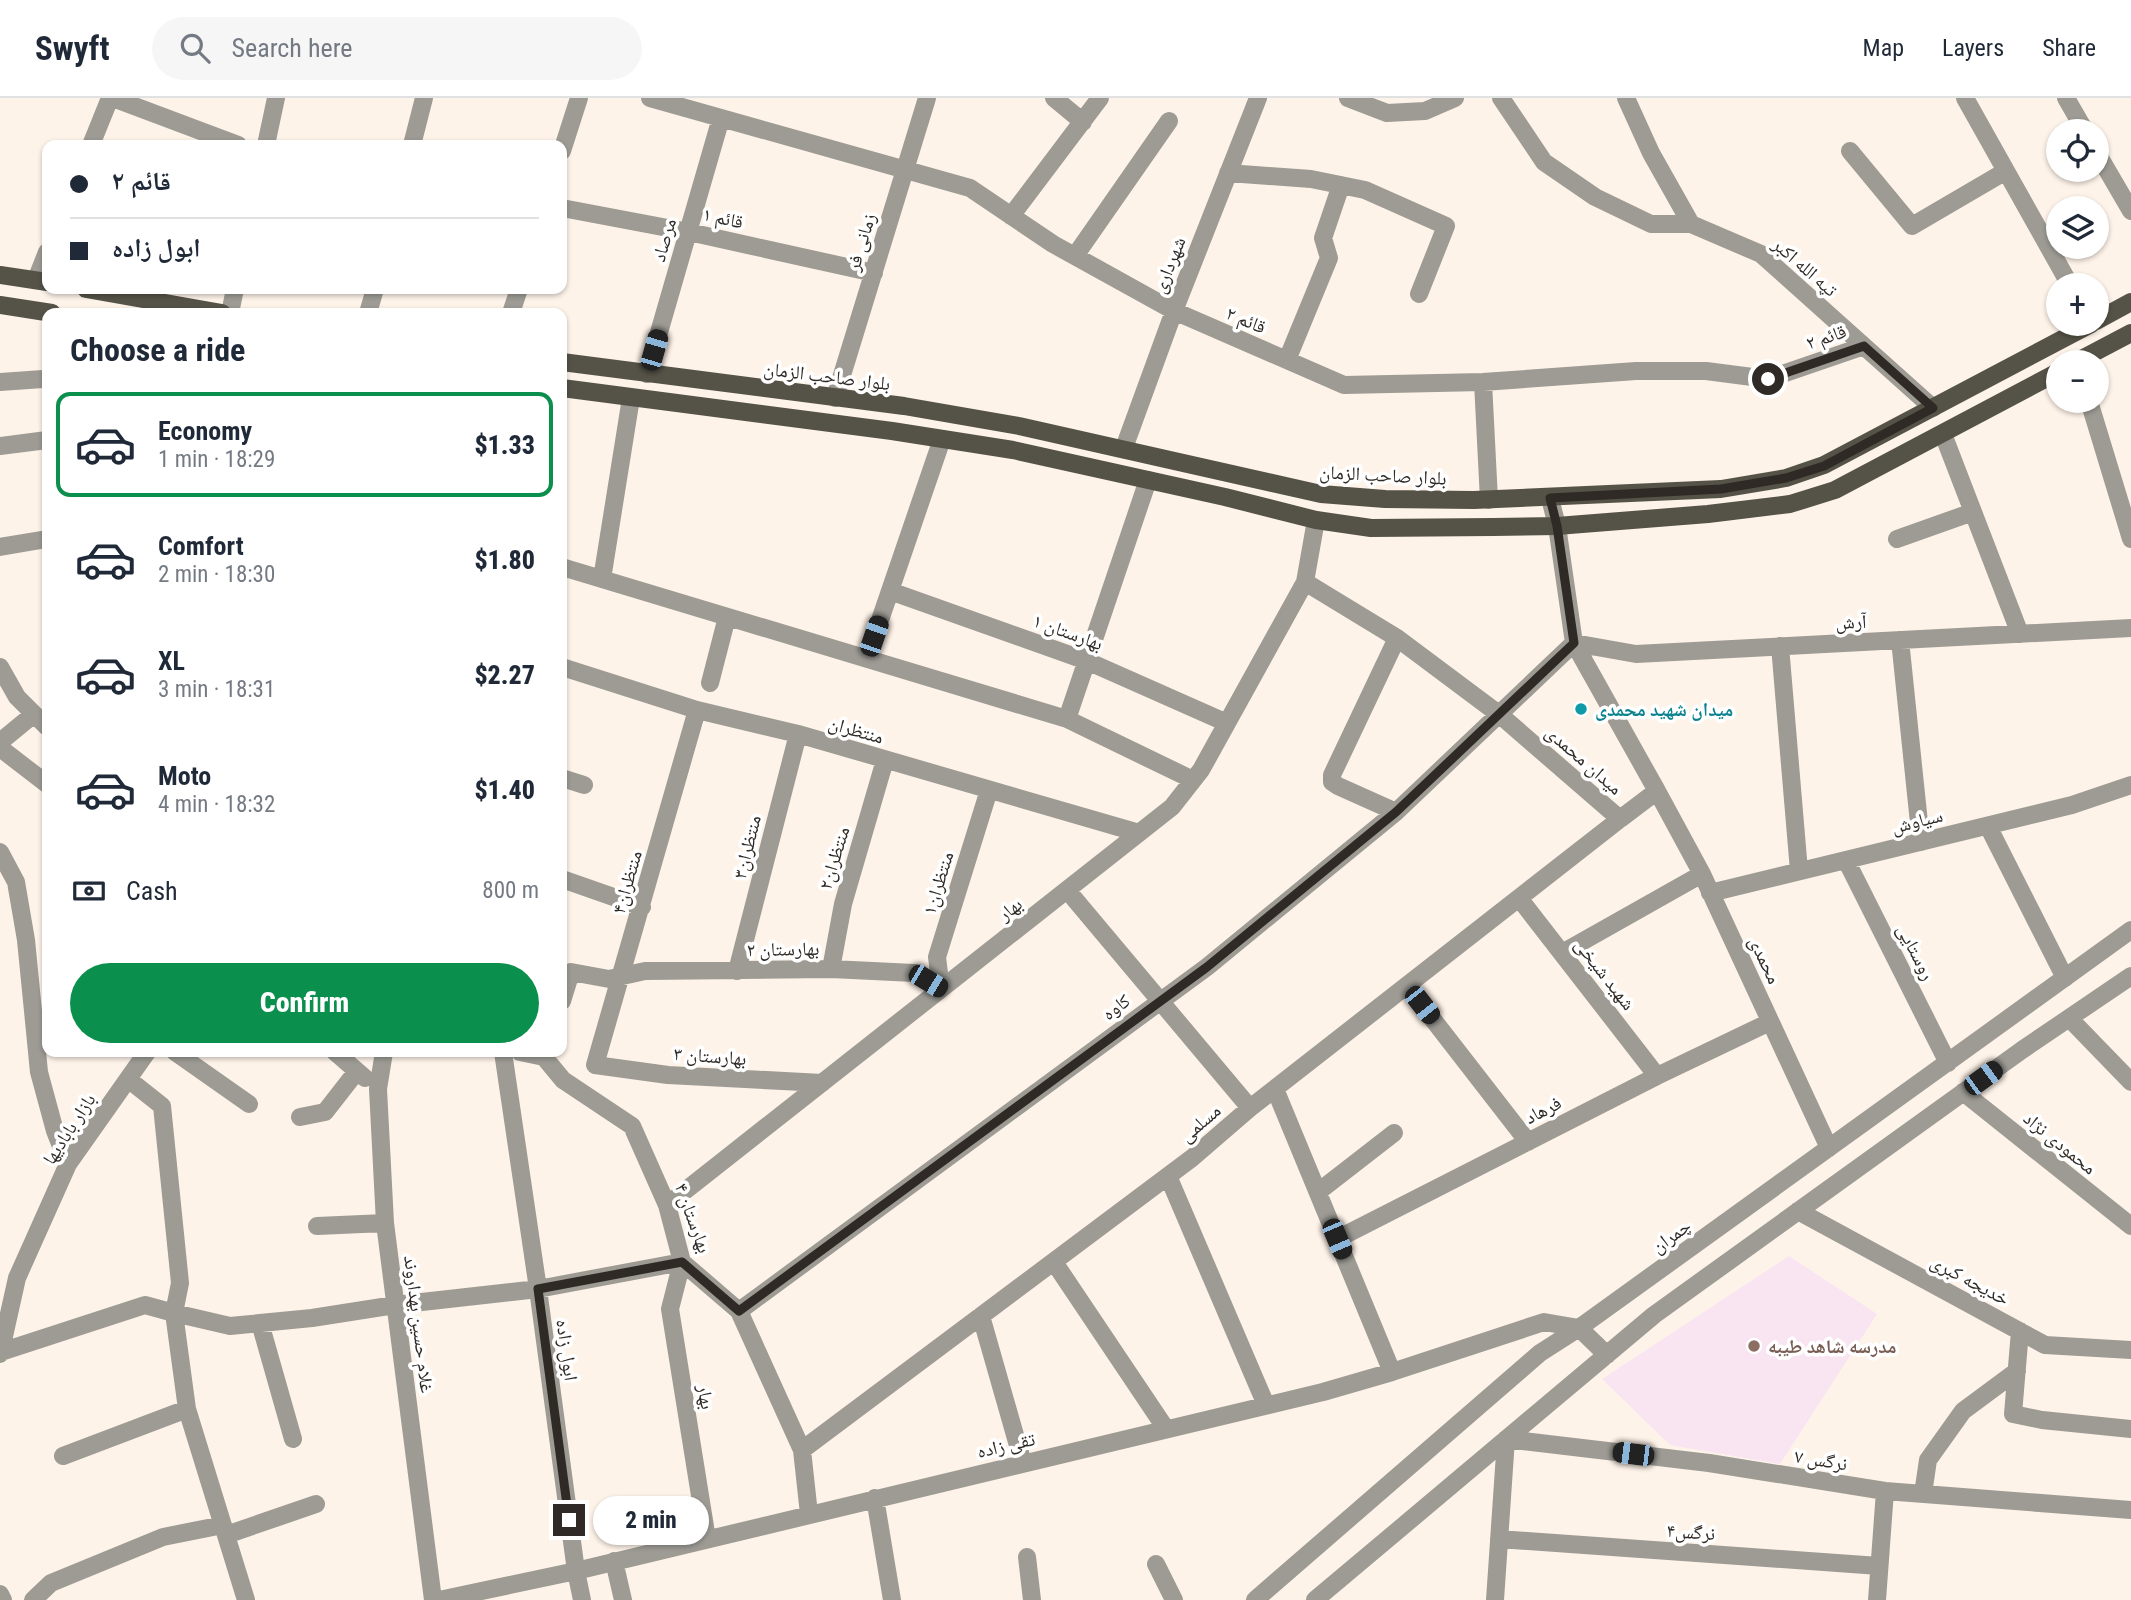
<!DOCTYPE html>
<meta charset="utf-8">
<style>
body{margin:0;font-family:"Roboto Condensed","Noto Naskh Arabic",sans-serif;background:#f6f6f7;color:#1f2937;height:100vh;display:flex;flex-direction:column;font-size:26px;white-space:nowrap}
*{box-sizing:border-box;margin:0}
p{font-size:23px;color:#747a83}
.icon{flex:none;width:38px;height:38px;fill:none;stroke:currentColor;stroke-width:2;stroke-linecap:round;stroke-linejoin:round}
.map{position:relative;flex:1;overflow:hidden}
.side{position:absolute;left:42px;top:210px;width:525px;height:749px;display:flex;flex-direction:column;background:#fff;border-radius:14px;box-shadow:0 2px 5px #0004}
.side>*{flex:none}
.hud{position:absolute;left:42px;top:42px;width:525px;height:154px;border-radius:14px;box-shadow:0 2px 5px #0004;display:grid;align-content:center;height:154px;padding:0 28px;background:#fff}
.fabs{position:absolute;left:2046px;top:21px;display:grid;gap:14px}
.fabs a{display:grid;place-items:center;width:63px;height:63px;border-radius:50%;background:#fff;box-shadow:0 2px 5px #0004;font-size:35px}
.end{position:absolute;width:32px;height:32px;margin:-16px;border:9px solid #2f2a25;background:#fff;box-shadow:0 0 0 4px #fff}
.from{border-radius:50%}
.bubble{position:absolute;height:49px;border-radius:24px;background:#fff;box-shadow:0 2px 5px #0004;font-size:23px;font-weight:800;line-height:49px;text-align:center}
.car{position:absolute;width:21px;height:42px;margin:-21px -10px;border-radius:9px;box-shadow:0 0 5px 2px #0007;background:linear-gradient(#222 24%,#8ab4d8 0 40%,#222 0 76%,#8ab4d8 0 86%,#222 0)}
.hud b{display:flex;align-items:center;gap:24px;height:66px;font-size:26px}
.hud b+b{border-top:2px solid #e0e1e3}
.hud i{width:18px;height:18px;background:#1f2937}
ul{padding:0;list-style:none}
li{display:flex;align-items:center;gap:21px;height:105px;margin:0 14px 10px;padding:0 14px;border:4px solid transparent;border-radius:14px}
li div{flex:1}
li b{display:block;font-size:26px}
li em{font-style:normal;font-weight:800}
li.active{border-color:#0a8f4c}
li>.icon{width:63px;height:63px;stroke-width:1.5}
h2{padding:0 28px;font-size:32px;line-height:84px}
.pay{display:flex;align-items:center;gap:18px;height:77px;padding:0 28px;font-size:26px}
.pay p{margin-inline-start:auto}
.action{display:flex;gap:14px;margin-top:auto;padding:14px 28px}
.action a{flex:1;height:80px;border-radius:42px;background:#0a8f4c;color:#fff;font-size:28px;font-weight:800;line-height:80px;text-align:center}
header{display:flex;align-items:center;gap:42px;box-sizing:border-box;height:98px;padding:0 35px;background:#fff;border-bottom:2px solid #e0e1e3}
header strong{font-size:33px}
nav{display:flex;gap:38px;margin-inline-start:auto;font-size:24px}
.search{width:490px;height:63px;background:#f6f6f7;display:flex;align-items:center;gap:18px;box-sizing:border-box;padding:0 24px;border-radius:38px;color:#747a83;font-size:26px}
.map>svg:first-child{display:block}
</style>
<header>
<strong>Swyft</strong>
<div class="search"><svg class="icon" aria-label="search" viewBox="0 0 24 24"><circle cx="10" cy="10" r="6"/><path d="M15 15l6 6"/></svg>Search here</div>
<nav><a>Map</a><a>Layers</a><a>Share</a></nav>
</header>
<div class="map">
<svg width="2131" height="1502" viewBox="0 0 2131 1502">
<rect width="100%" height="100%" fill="#fef3e9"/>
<path fill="#f9e4f2" d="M1789,1158L1877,1216L1780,1366L1670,1347L1602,1281Z"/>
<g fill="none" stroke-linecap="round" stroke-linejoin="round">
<path stroke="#9d9b94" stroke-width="18" d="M113,0L238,47
M650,0L970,90L1053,146L1174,213L1344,287L1483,284L1636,273H1706L1768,281L1864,248
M1054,0L1083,24
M1348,0L1387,15L1425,13L1455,0
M1501,0L1544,64L1595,99L1651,126H1691L1761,156L1933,310
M1626,0L1651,55L1691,126
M1965,0L2070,187
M2066,0L2085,33
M91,47L110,0
M266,47L276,0
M412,47L424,0
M562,53L579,0
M1850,53L1912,128L2006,73
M2096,53L2131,113
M1228,75L1311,81L1365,92L1446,128L1419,196
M562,110L689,134L874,175
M1011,118L1100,0
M1075,158L1169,23
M36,182L47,154
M230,215L235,191
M368,215L375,191
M511,215L519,191
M1287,262L1329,160L1323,140L1341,87
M647,276L721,20
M0,284L43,281
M1483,284L1489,402
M835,300L927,0
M2089,303L2131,441
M1943,336L2020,536
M0,348L47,342
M1124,350L1174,213L1258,0
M1550,400L1557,428L1574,545L1636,556L2131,530
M1897,441L1973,414
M0,449L47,441
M562,469L1067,621L1193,682
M602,481L631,300
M890,493L1087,563L1227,625
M1900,542L1921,744
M1780,548L1799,773
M867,560L942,341
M0,569L17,599L47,629
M562,569L697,612L798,636L1139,735
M710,585L727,519
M697,612L595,967L668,977L822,985
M1067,621L1148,382
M0,644L34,616
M0,650L47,686
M562,680L584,687
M1657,693L1702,776L1829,1050
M1396,714L1338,688L1332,684V677L1397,540
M1988,728L2065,880
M0,754L16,784L26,842L39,974L55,1033L68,1066
M1846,762L1948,965
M562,781L642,809
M1067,792L1250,1010
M1710,795L2072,707L2131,687
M1519,800L1657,978
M1562,855L1702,776
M831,871L843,806L885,662
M737,873L798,636
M1407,888L1528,1044
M941,891L937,859L989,692
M562,903L571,874L609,881L645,873L831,871L914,875L941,891
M2069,920L2131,984
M175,954L249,1006
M335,954L365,980
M384,954L378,991L385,1125L433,1502
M503,954L538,1191L576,1473L582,1502
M520,954L544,959L563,982L632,1028L667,1107L682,1164L739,1213L802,1352L809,1416
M1275,991L1392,1274
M1963,994L2131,1128
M300,1019L325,1014L357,973
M1168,1078L1266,1307
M1318,1094L1394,1035
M667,1107L1172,709L1201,672L1305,484
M1798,1113L2045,1247L2131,1252
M317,1128L385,1125
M1337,1141L1657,978L1770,924
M682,1164L670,1211L707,1441
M1054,1164L1166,1331
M739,1213L1207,869L1396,714L1574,545L1657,693L1620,721L1500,617L1397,540L1305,484L1316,422
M981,1218L1023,1365
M260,1225L293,1341
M2020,1233L2013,1316L2042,1322L2131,1331
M1,1254L145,1207L174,1215L180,1185L162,1008L128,981
M0,1256L17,1180L68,1066L147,954
M802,1352L1192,1060L1250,1010L1620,721
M63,1358L187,1311
M1923,1396L1928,1362L1963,1313L2017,1273
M875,1400L892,1502
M226,1437L316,1406
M1499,1441L1879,1468
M1027,1459L1032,1502
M614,1463L623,1502
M1156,1466L1174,1502
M0,1496L3,1502
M33,1502L51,1485L163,1439L223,1427
M246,1502L187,1311L174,1215L230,1228L312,1220L395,1207L538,1191L682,1164
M439,1502L576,1473L1323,1294L1392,1274L1544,1224L1579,1230L1607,1257
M1255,1502L1540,1255L1579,1230L2131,832
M1315,1502L1654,1217L2022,952L2131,878
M1495,1502L1506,1341L1709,1365L1885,1393L2131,1412
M1877,1502L1885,1393"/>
<path stroke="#555347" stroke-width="18" d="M0,177L47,184
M86,191L222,215
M0,207L52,215
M2096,223L2131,204
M562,264L904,308L1019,328L1321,396L1385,401L1474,402L1721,391L1786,380L1824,367L2091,226
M2076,264L2131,235
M562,290L892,333L1013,352L1225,399L1316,422L1371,430L1493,429L1557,428L1708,416L1790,406L1835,392L2058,274"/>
</g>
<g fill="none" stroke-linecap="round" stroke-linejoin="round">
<path stroke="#2f2a25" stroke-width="9" d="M569,1422L538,1191L682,1164L739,1213L1207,869L1396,714L1574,545L1557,428L1550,400L1721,391L1786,380L1824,368L1933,310L1864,248L1768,281"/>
</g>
<circle fill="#0f9aa8" stroke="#fff" stroke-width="2.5" cx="1581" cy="611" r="7"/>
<circle fill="#8d6e63" stroke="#fff" stroke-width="2.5" cx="1754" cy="1248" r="7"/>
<g text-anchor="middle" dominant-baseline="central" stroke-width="7" stroke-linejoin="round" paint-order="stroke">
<g font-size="19" fill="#2f2a25" stroke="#fff">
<text transform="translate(723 120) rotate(12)">قائم ۱</text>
<text transform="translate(664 142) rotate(-74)">مرصاد</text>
<text transform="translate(861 144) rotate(-73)">زمانی فر</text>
<text transform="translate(1169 167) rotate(-68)">شهرداری</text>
<text transform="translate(1805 169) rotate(41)">تپه الله اکبر</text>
<text transform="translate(1246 222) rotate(23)">قائم ۲</text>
<text transform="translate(1826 239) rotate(-19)">قائم ۲</text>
<text transform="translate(827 278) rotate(7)">بلوار صاحب الزمان</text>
<text transform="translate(1383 377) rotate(3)">بلوار صاحب الزمان</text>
<text transform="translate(1851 524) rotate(-3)">آرش</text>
<text transform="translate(1068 534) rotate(20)">بهارستان ۱</text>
<text transform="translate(856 632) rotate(16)">منتظران</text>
<text transform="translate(1584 662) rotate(41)">میدان محمدی</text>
<text transform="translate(1917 723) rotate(-14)">سیاوش</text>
<text transform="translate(747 749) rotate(-76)">منتظران۳</text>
<text transform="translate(834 760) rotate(-73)">منتظران۲</text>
<text transform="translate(627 784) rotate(-74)">منتظران۴</text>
<text transform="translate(938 785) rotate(-73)">منتظران۱</text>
<text transform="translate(1010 811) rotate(-38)">بهار</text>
<text transform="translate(783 851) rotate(-1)">بهارستان ۲</text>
<text transform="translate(1916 854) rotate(63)">روستایی</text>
<text transform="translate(1765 862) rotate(65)">محمدی</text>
<text transform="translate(1605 876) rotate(52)">شهید شیخی</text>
<text transform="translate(1116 909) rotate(-36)">کاوه</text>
<text transform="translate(710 958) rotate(4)">بهارستان ۳</text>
<text transform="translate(1543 1012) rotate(-27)">فرهاد</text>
<text transform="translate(1200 1025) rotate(-41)">مسلمی</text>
<text transform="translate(69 1031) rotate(-57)">بازار بابادیها</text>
<text transform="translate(2060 1045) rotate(39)">محمودی نژاد</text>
<text transform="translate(693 1120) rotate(70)">بهارستان ۴</text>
<text transform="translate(1671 1138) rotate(-36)">چمران</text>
<text transform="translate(1970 1182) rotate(28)">خدیجه کبری</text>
<text transform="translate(419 1226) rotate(83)">غلام حسین بهداروند</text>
<text transform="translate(567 1252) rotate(82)">ابول زاده</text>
<text transform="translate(706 1299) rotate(81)">بهار</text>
<text transform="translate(1006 1347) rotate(-13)">تقی زاده</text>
<text transform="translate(1821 1362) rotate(9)">نرگس ۷</text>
<text transform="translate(1691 1434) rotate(4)">نرگس۴</text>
</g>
<g font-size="19" font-weight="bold" fill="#0d838f" stroke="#fff" text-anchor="start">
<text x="1595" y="611">میدان شهید محمدی</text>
</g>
<g font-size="19" font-weight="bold" fill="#785e54" stroke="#fff" text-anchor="start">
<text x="1768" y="1248">مدرسه شاهد طیبه</text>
</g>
</g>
</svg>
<div class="fabs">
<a><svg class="icon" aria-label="locate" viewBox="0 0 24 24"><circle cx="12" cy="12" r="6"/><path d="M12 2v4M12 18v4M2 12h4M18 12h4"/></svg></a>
<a><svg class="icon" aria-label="layers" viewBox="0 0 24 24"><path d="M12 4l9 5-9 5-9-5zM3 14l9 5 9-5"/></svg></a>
<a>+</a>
<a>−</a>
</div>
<i class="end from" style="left:1768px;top:281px"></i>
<i class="end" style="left:569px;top:1422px"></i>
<div class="bubble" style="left:593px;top:1398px;width:116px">2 min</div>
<i class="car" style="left:654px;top:252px;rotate:16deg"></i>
<i class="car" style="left:874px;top:538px;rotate:19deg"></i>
<i class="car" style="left:928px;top:883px;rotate:121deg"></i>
<i class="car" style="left:1422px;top:907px;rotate:142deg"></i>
<i class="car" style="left:1983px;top:980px;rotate:54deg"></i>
<i class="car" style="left:1337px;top:1141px;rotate:157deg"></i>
<i class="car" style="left:1633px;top:1356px;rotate:277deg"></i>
<div class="hud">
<b><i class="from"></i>قائم ۲</b>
<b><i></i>ابول زاده</b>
</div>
<section class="side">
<h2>Choose a ride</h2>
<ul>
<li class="active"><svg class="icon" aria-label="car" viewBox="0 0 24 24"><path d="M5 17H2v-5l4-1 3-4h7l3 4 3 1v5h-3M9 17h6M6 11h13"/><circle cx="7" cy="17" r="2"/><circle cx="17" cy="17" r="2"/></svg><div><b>Economy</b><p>1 min · 18:29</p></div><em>$1.33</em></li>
<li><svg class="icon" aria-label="car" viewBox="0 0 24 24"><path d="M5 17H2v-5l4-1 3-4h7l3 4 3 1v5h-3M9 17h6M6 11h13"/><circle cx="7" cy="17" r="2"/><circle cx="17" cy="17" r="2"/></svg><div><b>Comfort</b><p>2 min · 18:30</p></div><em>$1.80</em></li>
<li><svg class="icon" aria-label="car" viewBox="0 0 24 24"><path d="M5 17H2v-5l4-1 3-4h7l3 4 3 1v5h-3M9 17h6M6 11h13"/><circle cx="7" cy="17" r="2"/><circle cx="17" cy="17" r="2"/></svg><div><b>XL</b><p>3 min · 18:31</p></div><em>$2.27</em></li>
<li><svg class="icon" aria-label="car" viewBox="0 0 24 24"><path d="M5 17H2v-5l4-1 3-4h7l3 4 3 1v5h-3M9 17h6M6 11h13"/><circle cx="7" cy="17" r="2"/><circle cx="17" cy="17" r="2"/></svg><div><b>Moto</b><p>4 min · 18:32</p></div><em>$1.40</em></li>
</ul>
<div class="pay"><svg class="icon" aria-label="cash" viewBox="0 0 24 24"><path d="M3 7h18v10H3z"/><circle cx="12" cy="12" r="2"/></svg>Cash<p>800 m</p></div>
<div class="action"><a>Confirm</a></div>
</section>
</div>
